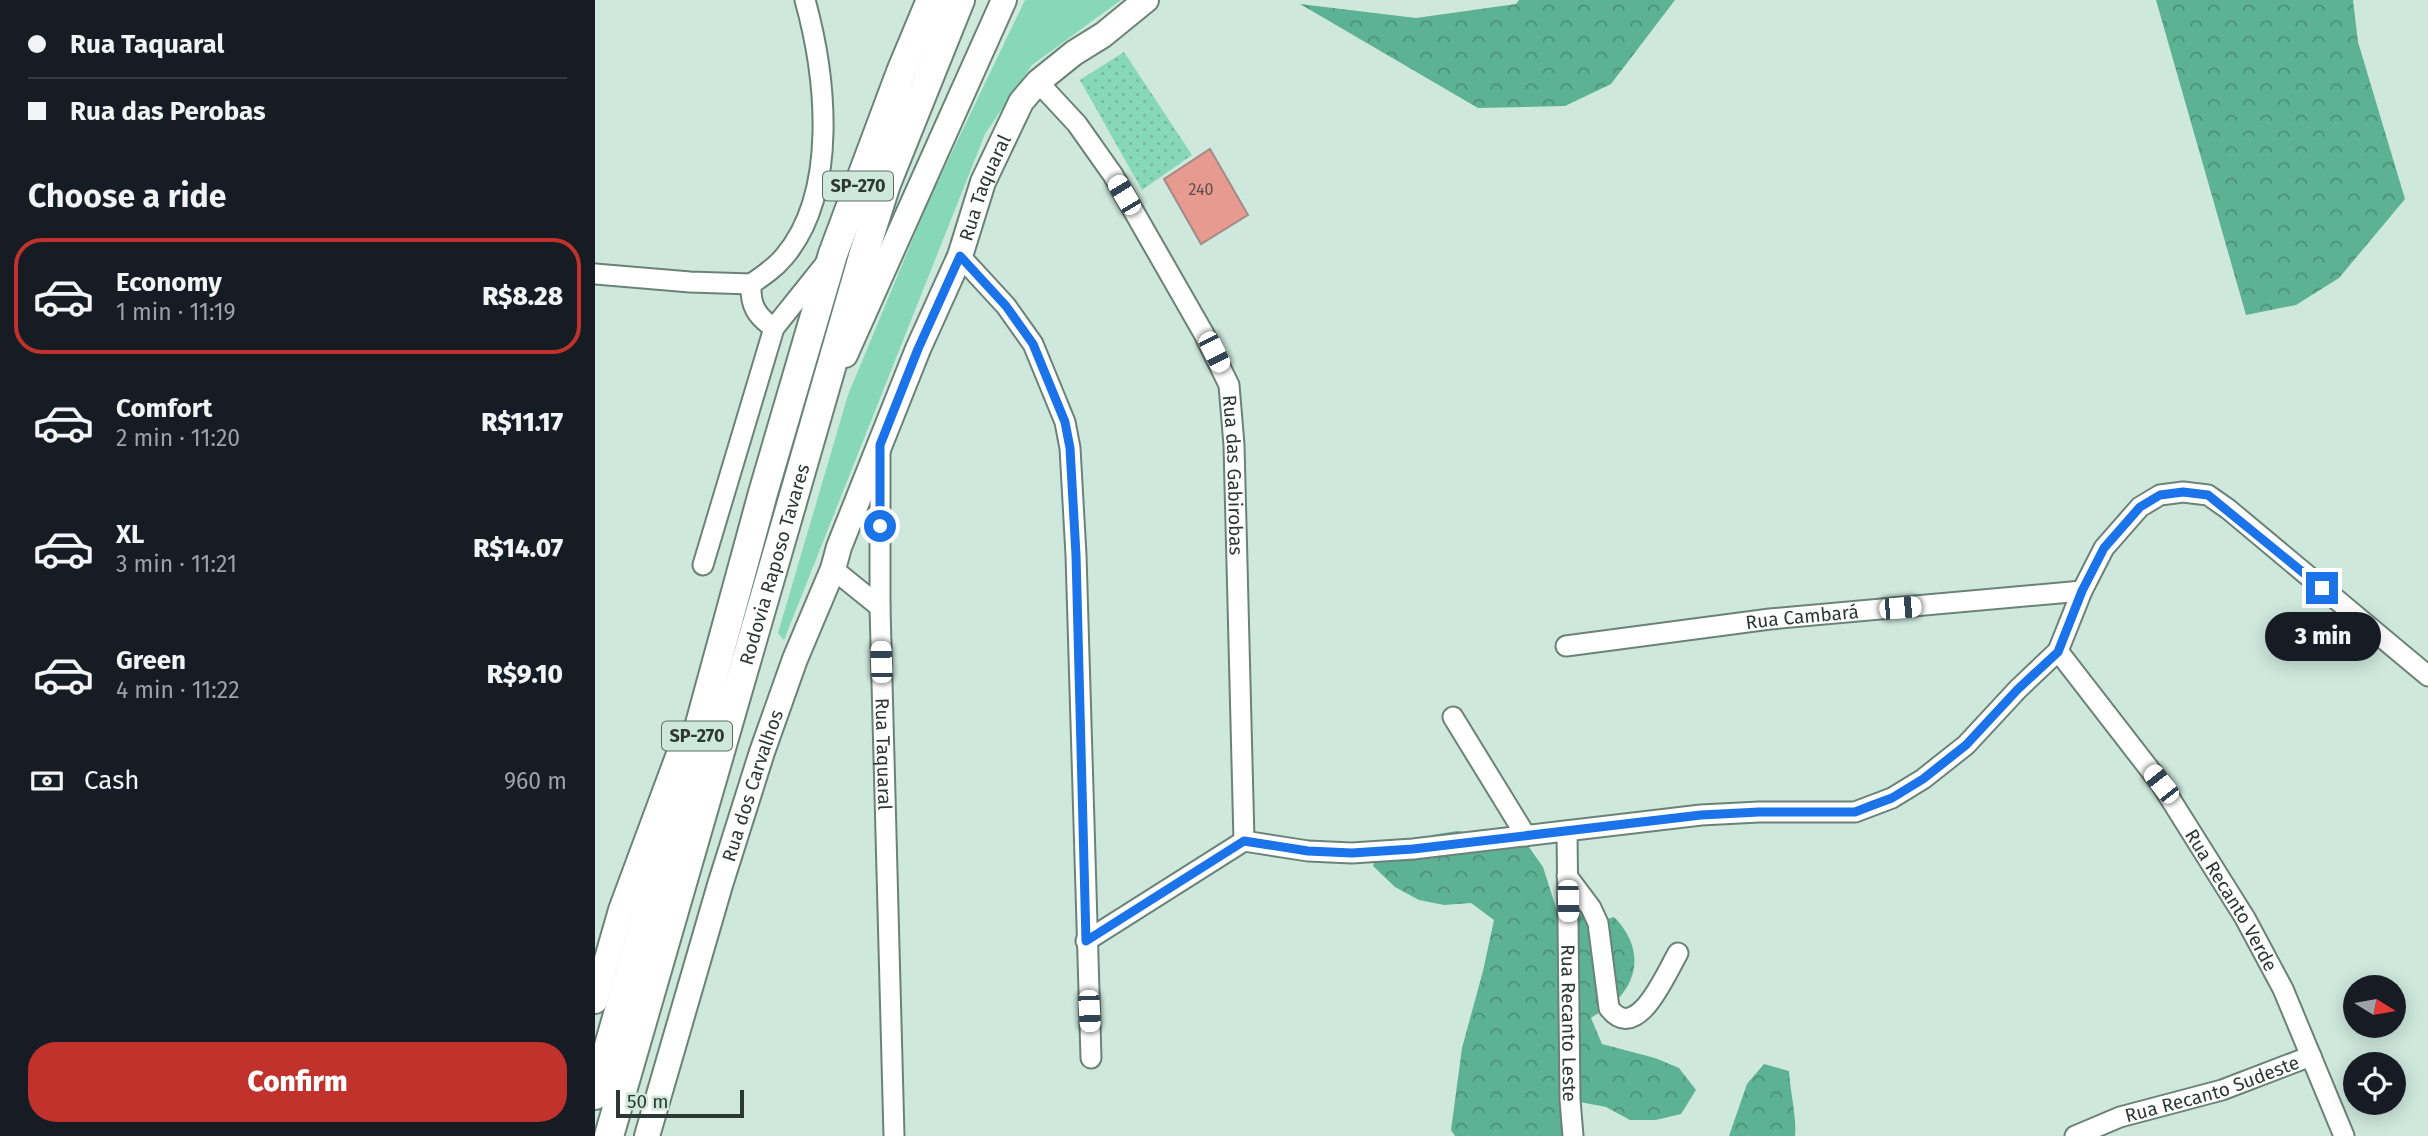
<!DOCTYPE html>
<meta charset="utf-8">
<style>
body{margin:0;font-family:"Fira Sans",sans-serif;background:#20242c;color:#f1f3f6;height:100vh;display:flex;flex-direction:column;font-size:26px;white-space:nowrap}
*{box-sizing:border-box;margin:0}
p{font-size:23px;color:#9ea1a6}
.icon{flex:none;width:38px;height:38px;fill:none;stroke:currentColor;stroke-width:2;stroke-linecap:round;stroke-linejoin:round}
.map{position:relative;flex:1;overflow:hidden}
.panel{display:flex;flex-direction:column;background:#171b24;width:595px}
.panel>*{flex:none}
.guide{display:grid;align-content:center;height:154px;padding:0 28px;background:#171b24}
.needle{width:46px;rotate:101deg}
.controls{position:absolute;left:1748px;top:975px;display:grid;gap:14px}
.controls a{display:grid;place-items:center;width:63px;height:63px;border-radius:50%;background:#171b24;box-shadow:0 4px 18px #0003;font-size:35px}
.scale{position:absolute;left:21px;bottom:18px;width:128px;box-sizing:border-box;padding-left:7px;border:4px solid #2d3733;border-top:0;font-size:19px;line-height:24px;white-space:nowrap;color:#2d3733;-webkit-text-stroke:5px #cee8dd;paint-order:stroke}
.end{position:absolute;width:32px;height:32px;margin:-16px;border:9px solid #1a73e8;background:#fff;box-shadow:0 0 0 4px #fff}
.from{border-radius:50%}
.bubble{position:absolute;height:49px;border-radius:24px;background:#171b24;box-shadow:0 4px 18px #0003;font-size:23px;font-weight:800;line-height:49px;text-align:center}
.car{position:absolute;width:21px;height:42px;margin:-21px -10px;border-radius:9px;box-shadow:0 0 5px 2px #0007;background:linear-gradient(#fff 24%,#345 0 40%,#fff 0 76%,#345 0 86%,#fff 0)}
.guide b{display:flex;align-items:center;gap:24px;height:66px;font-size:26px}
.guide b+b{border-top:2px solid #363941}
.guide i{width:18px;height:18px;background:#f1f3f6}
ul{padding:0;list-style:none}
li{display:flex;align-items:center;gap:21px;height:116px;margin:0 14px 10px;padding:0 14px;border:4px solid transparent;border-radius:28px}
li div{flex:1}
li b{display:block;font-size:26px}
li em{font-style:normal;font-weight:800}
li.active{border-color:#c0322b}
li>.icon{width:63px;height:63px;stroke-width:1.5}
h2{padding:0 28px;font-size:32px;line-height:84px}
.pay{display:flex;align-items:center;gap:18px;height:77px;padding:0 28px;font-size:26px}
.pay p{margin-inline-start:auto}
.cta{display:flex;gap:14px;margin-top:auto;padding:14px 28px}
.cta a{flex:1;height:80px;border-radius:28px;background:#c0322b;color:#fff;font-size:28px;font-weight:800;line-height:80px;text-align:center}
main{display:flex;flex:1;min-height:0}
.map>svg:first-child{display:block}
</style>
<main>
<section class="panel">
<div class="guide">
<b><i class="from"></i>Rua Taquaral</b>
<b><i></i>Rua das Perobas</b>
</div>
<h2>Choose a ride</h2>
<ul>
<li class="active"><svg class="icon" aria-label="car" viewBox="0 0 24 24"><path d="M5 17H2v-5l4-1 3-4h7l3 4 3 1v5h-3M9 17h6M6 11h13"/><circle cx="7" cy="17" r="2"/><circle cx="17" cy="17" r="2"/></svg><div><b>Economy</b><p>1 min · 11:19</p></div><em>R$8.28</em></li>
<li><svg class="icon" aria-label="car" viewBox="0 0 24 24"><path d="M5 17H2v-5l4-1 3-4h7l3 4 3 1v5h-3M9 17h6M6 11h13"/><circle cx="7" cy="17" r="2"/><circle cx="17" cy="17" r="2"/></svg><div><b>Comfort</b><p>2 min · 11:20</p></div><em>R$11.17</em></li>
<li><svg class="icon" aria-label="car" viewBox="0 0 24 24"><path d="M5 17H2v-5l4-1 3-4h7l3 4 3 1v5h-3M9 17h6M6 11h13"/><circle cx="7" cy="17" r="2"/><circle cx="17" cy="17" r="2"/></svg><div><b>XL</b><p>3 min · 11:21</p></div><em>R$14.07</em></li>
<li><svg class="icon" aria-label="car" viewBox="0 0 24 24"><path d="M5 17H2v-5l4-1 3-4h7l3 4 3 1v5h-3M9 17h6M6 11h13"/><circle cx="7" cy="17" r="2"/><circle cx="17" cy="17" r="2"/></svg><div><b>Green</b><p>4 min · 11:22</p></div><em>R$9.10</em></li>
</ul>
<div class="pay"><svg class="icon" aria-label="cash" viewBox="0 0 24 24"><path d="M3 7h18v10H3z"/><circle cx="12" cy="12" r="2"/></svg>Cash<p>960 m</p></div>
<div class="cta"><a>Confirm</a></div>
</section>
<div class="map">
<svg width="1833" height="1136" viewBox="0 0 1833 1136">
<defs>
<pattern id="forest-crowns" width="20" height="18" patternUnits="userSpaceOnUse" patternTransform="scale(1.75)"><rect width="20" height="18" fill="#5db194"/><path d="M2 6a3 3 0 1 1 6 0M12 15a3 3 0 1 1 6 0" fill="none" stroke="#4d9179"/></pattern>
<pattern id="park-dots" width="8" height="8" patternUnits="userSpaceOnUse" patternTransform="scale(1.75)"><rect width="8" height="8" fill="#87d7ba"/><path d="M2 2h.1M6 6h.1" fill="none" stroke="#75b9a0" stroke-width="1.8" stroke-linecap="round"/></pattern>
</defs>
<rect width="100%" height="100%" fill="#cee8dd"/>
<path fill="#87d7ba" d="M430,0H526L437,65L390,134L189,640L183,633L253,395L334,200Z"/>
<path fill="url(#forest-crowns)" d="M924,0H1080L1016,84L970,106L883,108L705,4L821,18L921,4Z
M1561,0H1758L1763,42L1810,199L1744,278L1701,305L1651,315Z
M862,831L929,840L948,867L962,911L980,912L1002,922L1019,917C1044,942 1047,973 1023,999C1016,1007 1004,1012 996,1018L1007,1044L1060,1058L1084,1068L1101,1090L1086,1114L1061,1120H1035L1011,1107L985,1102L969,1123L972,1136H860L856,1130L867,1048L888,971L899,920L876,903L849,905L824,900L800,887L778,866L780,861L838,839L837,835Z
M1169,1064L1194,1071C1195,1091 1202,1118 1200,1136H1134L1152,1084Z"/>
<path fill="url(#park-dots)" d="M529,52L597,155L547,190L485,80Z"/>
<path fill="#e69a90" stroke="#a48b87" stroke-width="2" d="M615,149L653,215L606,244L569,179Z"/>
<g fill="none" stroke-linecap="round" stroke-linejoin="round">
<defs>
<g id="minor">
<path id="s1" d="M443,82L482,124L518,175L609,334L634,385L639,445L649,841"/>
<path d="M365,256L411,306L438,344L470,422L475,448L481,555L496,1058"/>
<path d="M0,274L95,282L156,284"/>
<path d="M156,284C168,276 180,268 189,257C244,192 231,76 210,0"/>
<path d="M156,284C155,305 161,316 179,328"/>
<path id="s2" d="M285,453V607L299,1136"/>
<path d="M108,565L179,328L231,263"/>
<path d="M238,569L285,607"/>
<path id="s3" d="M971,646L1175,619L1487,591"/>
<path id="s4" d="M1463,651L1566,784L1650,918L1688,989L1749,1136"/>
<path d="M858,717L931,836"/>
<path id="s5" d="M972,831L975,1100L978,1136"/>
<path d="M649,841L713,851L757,853L818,849L1106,815L1164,812H1260L1297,798L1328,779L1371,745L1423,689L1463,651L1487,591L1509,548L1545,507L1565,495L1588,492L1613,495L1633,509L1833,676"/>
<path d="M972,876L996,908L1003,923L1014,1008C1042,1045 1071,973 1083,953"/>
<path d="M491,941L649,841"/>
<path id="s6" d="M1480,1136L1525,1117L1627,1090L1716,1056"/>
</g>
<g id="major">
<path d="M250,355L409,0"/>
<path d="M0,1001L26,910L91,735"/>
<path id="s7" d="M52,1136L125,885L167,752L200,659L238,569L244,547L323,349L365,256L388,182L426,102L443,82L479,53L508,35L551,0"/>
</g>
<g id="highway">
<path d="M0,1095L93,768L168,493L238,254L306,72L336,0"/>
<path id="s8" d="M14,1136L269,253L291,184L365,0"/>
</g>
</defs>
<use href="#minor" stroke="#6b8279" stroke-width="23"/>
<use href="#major" stroke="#6b8279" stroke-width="28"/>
<use href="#highway" stroke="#6b8279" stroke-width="32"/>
<use href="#minor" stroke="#fff" stroke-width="19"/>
<use href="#major" stroke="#fff" stroke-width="24"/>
<use href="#highway" stroke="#fff" stroke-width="28"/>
</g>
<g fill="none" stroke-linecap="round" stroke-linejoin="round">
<path stroke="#1a73e8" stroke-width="9" d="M285,526V445L323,349L365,256L411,306L438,344L470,422L475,448L481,555L491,941L649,841L713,851L757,853L818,849L1106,815L1164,812H1260L1278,805L1297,798L1328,779L1371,745L1423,689L1463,652L1487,591L1509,548L1545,507L1565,495L1588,492L1613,495L1727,588"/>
</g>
<g text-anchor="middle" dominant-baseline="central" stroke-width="5" stroke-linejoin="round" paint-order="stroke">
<g font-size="16" fill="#5b504a">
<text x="606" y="189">240</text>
</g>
<g fill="#cee8dd" stroke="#5d6c66" stroke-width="2">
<rect x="228" y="171.5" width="70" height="29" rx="5"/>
<rect x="67" y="721.5" width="70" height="29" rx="5"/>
</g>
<g font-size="18" font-weight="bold" fill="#2d3733">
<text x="263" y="186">SP-270</text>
<text x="102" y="736">SP-270</text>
</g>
<g font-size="19" fill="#2d3733" stroke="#cee8dd">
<text stroke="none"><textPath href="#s7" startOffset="1008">Rua Taquaral</textPath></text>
<text stroke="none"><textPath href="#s1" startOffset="450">Rua das Gabirobas</textPath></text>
<text stroke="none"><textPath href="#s8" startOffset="595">Rodovia Raposo Tavares</textPath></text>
<text stroke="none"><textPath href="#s3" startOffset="238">Rua Cambará</textPath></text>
<text stroke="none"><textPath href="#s2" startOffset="301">Rua Taquaral</textPath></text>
<text stroke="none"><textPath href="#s7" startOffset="366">Rua dos Carvalhos</textPath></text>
<text stroke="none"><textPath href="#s4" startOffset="304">Rua Recanto Verde</textPath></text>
<text stroke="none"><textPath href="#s5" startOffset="192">Rua Recanto Leste</textPath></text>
<text stroke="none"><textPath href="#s6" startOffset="145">Rua Recanto Sudeste</textPath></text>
</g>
</g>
</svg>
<div class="controls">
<a><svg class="needle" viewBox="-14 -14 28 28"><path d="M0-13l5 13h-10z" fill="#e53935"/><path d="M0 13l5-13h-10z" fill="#9ea1a6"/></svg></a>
<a><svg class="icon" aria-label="locate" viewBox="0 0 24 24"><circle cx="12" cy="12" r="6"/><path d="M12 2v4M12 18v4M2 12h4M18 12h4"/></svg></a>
</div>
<div class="scale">50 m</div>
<i class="end from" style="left:285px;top:526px"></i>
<i class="end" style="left:1727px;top:588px"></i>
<div class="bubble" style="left:1670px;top:612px;width:116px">3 min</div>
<i class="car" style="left:529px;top:195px;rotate:329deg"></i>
<i class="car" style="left:619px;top:352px;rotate:153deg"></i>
<i class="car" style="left:1305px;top:608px;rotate:85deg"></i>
<i class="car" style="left:286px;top:662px;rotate:358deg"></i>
<i class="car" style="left:1566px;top:784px;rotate:322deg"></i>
<i class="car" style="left:973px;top:901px;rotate:179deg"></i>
<i class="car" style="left:494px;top:1011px;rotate:177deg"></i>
</div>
</main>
